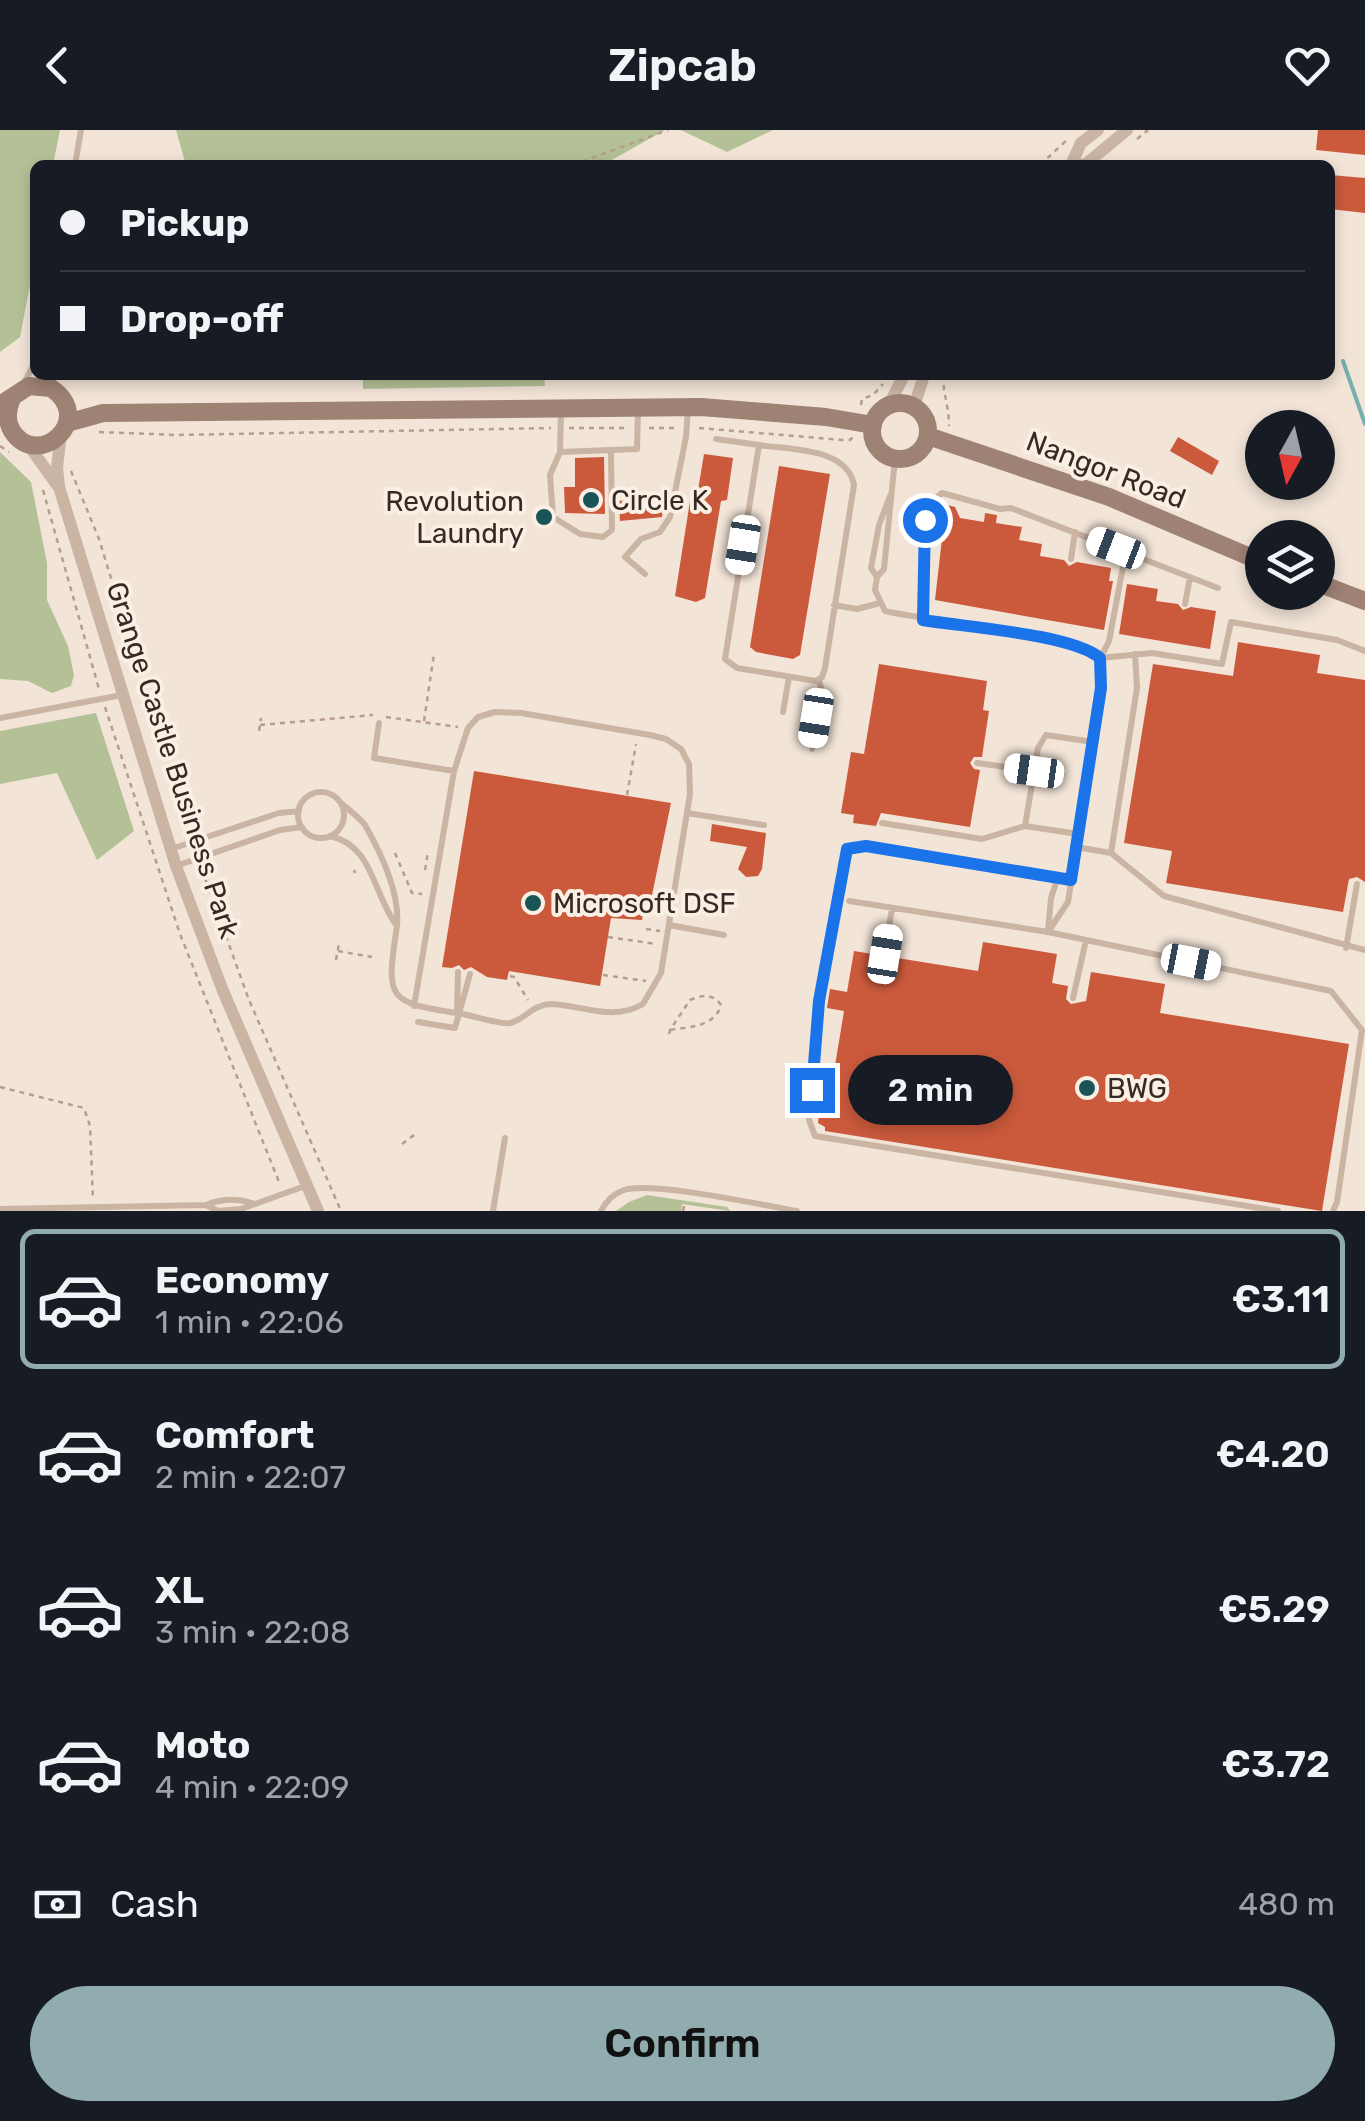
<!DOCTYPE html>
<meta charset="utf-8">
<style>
body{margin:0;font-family:Rubik,sans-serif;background:#242831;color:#f1f3f6;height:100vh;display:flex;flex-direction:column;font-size:38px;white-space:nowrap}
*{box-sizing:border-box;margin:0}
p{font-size:32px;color:#9ea1a6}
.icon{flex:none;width:55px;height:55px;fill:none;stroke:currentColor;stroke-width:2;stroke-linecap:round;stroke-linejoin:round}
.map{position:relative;height:1081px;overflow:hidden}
.side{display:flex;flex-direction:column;background:#171b24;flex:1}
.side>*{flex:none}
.top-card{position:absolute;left:30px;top:30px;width:1305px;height:220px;border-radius:15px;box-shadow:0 5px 15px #0003;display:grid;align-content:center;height:220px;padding:0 30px;background:#171b24}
.needle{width:65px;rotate:188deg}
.tools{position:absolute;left:1245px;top:280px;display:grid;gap:20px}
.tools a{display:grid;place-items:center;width:90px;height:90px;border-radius:50%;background:#171b24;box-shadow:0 5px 15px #0003;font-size:50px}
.end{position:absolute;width:45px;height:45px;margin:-22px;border:12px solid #1a73e8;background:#fff;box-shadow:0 0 0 5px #fff}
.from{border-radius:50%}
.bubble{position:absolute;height:70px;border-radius:35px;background:#171b24;box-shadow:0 5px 15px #0003;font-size:32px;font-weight:600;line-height:70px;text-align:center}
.car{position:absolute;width:30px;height:60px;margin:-30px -15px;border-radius:12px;box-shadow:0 0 8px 2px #0007;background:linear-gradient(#fff 24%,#345 0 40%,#fff 0 76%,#345 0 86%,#fff 0)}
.top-card b{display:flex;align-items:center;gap:35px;height:95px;font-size:38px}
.top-card b+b{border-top:2px solid #363941}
.top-card i{width:25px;height:25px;background:#f1f3f6}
ul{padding:18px 0 0;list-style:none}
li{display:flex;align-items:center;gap:30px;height:140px;margin:0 20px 15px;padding:0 10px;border:5px solid transparent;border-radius:15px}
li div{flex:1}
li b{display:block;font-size:38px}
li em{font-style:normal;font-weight:600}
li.current{border-color:#90acaf}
li>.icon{width:90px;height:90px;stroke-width:1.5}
.pay{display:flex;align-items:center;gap:25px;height:110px;padding:0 30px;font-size:38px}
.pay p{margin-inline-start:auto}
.cta{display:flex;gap:20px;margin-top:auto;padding:20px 30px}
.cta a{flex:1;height:115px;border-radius:60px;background:#90acaf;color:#111;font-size:40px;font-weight:600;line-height:115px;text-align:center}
header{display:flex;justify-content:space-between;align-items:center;height:130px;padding:0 30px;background:#171b24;font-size:45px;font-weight:600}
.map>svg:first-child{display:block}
</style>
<header><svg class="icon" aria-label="back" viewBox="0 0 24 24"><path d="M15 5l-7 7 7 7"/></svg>Zipcab<svg class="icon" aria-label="heart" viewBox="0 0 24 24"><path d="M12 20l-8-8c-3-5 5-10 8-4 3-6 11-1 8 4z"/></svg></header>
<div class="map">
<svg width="1365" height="1081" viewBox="0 0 1365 1081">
<rect width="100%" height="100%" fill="#f2e4d7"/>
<path fill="#b4c197" d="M0,0H60L53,35H35V129L20,207L0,222Z
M176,0H665L603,35H186Z
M681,0H773L727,22Z
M363,245H544L545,256L363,259Z
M0,322L31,352L47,433V470L68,516L74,545L71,556L52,563L28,551L0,549Z
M96,583L134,701L97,730L57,643L0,654V601Z
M647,1065L727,1077L730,1081L682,1074L681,1081H616L629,1072Z"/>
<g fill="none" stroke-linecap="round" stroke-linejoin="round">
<path stroke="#75afb0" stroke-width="4" d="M1343,231L1365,294"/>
</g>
<path fill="#cb5a3c" d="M1318,0H1365V25L1316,20Z
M1330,45L1365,48V83L1330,79Z
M1178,307L1219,331L1212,345L1170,321Z
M704,324L733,328L727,370L721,371L705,468L696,472L675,466L691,365L697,366Z
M604,327L605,384L565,383L564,357H575V328Z
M779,336L830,344L800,525L793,529L756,522L750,517Z
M665,366L662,387L620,391L619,371Z
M943,374L955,377L960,388L984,392L985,383L997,385L996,393L1022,397L1019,410L1042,414L1040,426L1064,430L1069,436L1077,432L1111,438L1109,451H1113L1104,500L935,470L943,400L934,390L937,377Z
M1127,454L1158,459L1156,471L1178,474L1183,480L1191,477L1216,481L1210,519L1119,504Z
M1238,512L1320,525L1317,543L1365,550V752L1357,747L1349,749L1343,782L1166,753L1172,721L1124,713L1153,534L1233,546Z
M879,534L987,551L983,580L989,581L982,627H974L970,633L974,639L980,640L970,697L881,683L876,696L853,693L854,685L841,683L851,622L864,624Z
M474,641L671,673L651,770L646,769L642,790L611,788L600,856L509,841L507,850L487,847L471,837L464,840L459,835L452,838L442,837Z
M712,694L766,703L762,739L758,746L746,747L738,739L747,717L710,711Z
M983,812L1057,824L1052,853L1068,856L1066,869L1071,874L1086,871L1091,842L1165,854L1160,883L1349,914L1322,1081L825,1001V997L818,993L819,984H827L844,881L827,878L830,859L847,862L854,821L878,825L883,831L891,827L978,841Z"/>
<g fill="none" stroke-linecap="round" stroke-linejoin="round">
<path stroke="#b69d8d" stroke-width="2.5" stroke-dasharray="5 5" stroke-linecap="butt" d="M1137,9L1148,0
M573,35L668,0
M1040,35L1068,9
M943,245C943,264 949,276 949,296
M861,275L862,269L873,265L883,254
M569,298H626
M649,298H676
M699,298L842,310H850L853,307
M99,302L177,305L551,298
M0,316L9,322
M71,341L99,409L190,704
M43,360L99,559
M1296,462L1312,468
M105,577L180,804L279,1052
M386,587L458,597
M424,591L434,524
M260,595L373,585
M259,601L261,588
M627,665L636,614
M395,723L412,763L422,764
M202,740L249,870L341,1081
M354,740L355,743
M425,740L428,722
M646,799L660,801
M608,807L656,814
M338,821L372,827
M336,830L339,813
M603,845L646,851
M510,846L514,847L528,870
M669,904L670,900L690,870C702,865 713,863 721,875C715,897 689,897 670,900
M0,957L84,978L90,996L93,1069
M402,1014L417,1003
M683,1081L684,1076"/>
<path stroke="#cab4a3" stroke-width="6" d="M75,35L81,0
M568,245H619
M23,255L35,232
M561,282L560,322L637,319L638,279
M716,309L759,315L725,529L737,538L816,551L822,547L825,538L854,355C847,317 789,320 759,315
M560,322L550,345L553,387L580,404L603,407L612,400L611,321
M890,366L879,395L871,438L877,447L875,460L885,481C932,492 1071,504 1100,528L1101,558L1068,772L1048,802
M1071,429L1075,402
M645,444L625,427L641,409L660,402L670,387L686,307L688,279
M877,447L884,439L895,329
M1185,474L1190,447
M834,475L857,479L880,473
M923,490L927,375L942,363L1000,379L1011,378L1218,458
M1135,524L1137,558L1111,723L1164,766L1365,820
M1101,527L1109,511L1126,421
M1100,528L1152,523L1222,534L1231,492L1337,510L1365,521
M783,582L789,547
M0,588L122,565
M379,593L374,628L454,641
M812,619L821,558L819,550
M977,633L1034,641
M298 685a23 23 0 1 1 46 0a23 23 0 1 1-46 0Z
M687,683L764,695
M882,693L982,709L1025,696
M1078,704L1025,696L1038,618L1046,605L1093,612
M330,706C374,716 372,763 397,796C400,764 381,723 365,695C359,687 349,680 341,673
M1076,717L1111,723
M171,719L279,683L299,681
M176,736L280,700L302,697
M1071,749L866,716L847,719L819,871L809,990L815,1006L1278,1081
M849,771L1048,802L1331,861L1362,900L1337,1072L1333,1081
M669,795L724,805
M397,796C385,873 388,872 463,884C473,886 502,895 510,893C523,891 533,874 551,874C582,875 613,892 643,874L661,843L690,664L689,634L681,619L666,609L650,605L521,583L495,582L478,587L468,598L454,641L414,876
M1048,801L1051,768L1058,747
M1346,818L1357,754
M885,824L892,778
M1073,868L1086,810
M457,882L458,842
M418,892L455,898L470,844
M206,1075L218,1081L241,1079L305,1056
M0,1079L206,1075C221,1069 236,1068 252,1073
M493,1081L505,1008
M601,1081C606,1071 613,1064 624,1060C652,1051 762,1075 797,1081"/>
<path stroke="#cab4a3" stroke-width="12" d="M1071,35L1081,13L1098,0
M1080,35L1086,34L1127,0
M889,275L904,245
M914,277L924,245
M61,304L57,337L59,357L176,736L223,861L318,1081
M27,313L57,355"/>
<path stroke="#9e8274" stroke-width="18" d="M872 301a28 28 0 1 1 56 0a28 28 0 1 1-56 0Z
M0,275L29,256L51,258C97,289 38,341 12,301C6,291 7,281 11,271
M67,293L103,283L701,277L826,287L873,295
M928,306L1109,367L1262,432
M1318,453L1365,471"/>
</g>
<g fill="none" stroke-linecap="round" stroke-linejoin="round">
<path stroke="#1a73e8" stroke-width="12" d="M812,960L819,871L847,719L866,716L1071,750L1101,558L1100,528C1071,504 964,497 923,490L925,390"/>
</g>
<g fill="#195558" stroke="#faefe3" stroke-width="4">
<circle cx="591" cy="370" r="10"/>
<circle cx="544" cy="387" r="10"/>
<circle cx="533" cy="773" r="10"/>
<circle cx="1087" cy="958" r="10"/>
</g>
<g text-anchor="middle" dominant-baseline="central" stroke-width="8" stroke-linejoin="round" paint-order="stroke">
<g font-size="28" fill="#352a25" stroke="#faefe3">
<text transform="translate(1106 340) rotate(21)">Nangor Road</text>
<text transform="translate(173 630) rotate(72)">Grange Castle Business Park</text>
</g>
<g font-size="28" fill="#352a25" stroke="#faefe3" text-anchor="start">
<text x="611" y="370">Circle K</text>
<text x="524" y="371" text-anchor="end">Revolution<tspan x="524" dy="32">Laundry</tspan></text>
<text x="553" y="773">Microsoft DSF</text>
<text x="1107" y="958">BWG</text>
</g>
</g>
</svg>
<div class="tools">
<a><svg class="needle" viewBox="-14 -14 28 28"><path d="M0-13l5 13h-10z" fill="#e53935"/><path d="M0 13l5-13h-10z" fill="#9ea1a6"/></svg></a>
<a><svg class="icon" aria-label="layers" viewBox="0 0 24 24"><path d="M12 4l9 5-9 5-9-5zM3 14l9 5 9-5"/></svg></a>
</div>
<i class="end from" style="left:925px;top:390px"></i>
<i class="end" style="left:812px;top:960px"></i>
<div class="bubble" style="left:848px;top:925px;width:165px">2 min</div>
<i class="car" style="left:743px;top:415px;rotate:189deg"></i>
<i class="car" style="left:1116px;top:418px;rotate:291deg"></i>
<i class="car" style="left:816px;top:588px;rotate:189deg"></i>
<i class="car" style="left:1034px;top:641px;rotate:278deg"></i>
<i class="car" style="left:885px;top:824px;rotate:9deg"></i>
<i class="car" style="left:1191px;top:832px;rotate:101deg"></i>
<div class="top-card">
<b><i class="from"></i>Pickup</b>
<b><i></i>Drop-off</b>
</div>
</div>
<section class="side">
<ul>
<li class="current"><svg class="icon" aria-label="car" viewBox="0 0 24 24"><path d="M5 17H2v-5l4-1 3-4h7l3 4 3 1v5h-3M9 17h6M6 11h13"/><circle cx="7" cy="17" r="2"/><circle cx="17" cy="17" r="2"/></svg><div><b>Economy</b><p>1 min · 22:06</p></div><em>€3.11</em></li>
<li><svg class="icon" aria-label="car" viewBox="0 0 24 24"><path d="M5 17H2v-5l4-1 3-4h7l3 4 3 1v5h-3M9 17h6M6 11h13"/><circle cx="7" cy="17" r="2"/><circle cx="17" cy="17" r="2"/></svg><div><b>Comfort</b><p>2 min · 22:07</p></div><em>€4.20</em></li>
<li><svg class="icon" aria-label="car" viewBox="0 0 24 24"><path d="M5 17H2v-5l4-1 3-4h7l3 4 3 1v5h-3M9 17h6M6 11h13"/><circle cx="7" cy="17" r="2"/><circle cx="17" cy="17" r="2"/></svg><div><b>XL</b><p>3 min · 22:08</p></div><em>€5.29</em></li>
<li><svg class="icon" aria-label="car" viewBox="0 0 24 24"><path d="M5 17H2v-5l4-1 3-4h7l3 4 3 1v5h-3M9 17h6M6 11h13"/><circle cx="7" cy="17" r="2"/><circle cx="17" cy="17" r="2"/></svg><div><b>Moto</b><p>4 min · 22:09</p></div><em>€3.72</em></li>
</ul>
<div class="pay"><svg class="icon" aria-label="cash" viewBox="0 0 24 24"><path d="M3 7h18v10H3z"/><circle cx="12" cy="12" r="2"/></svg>Cash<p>480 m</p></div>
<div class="cta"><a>Confirm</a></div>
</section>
